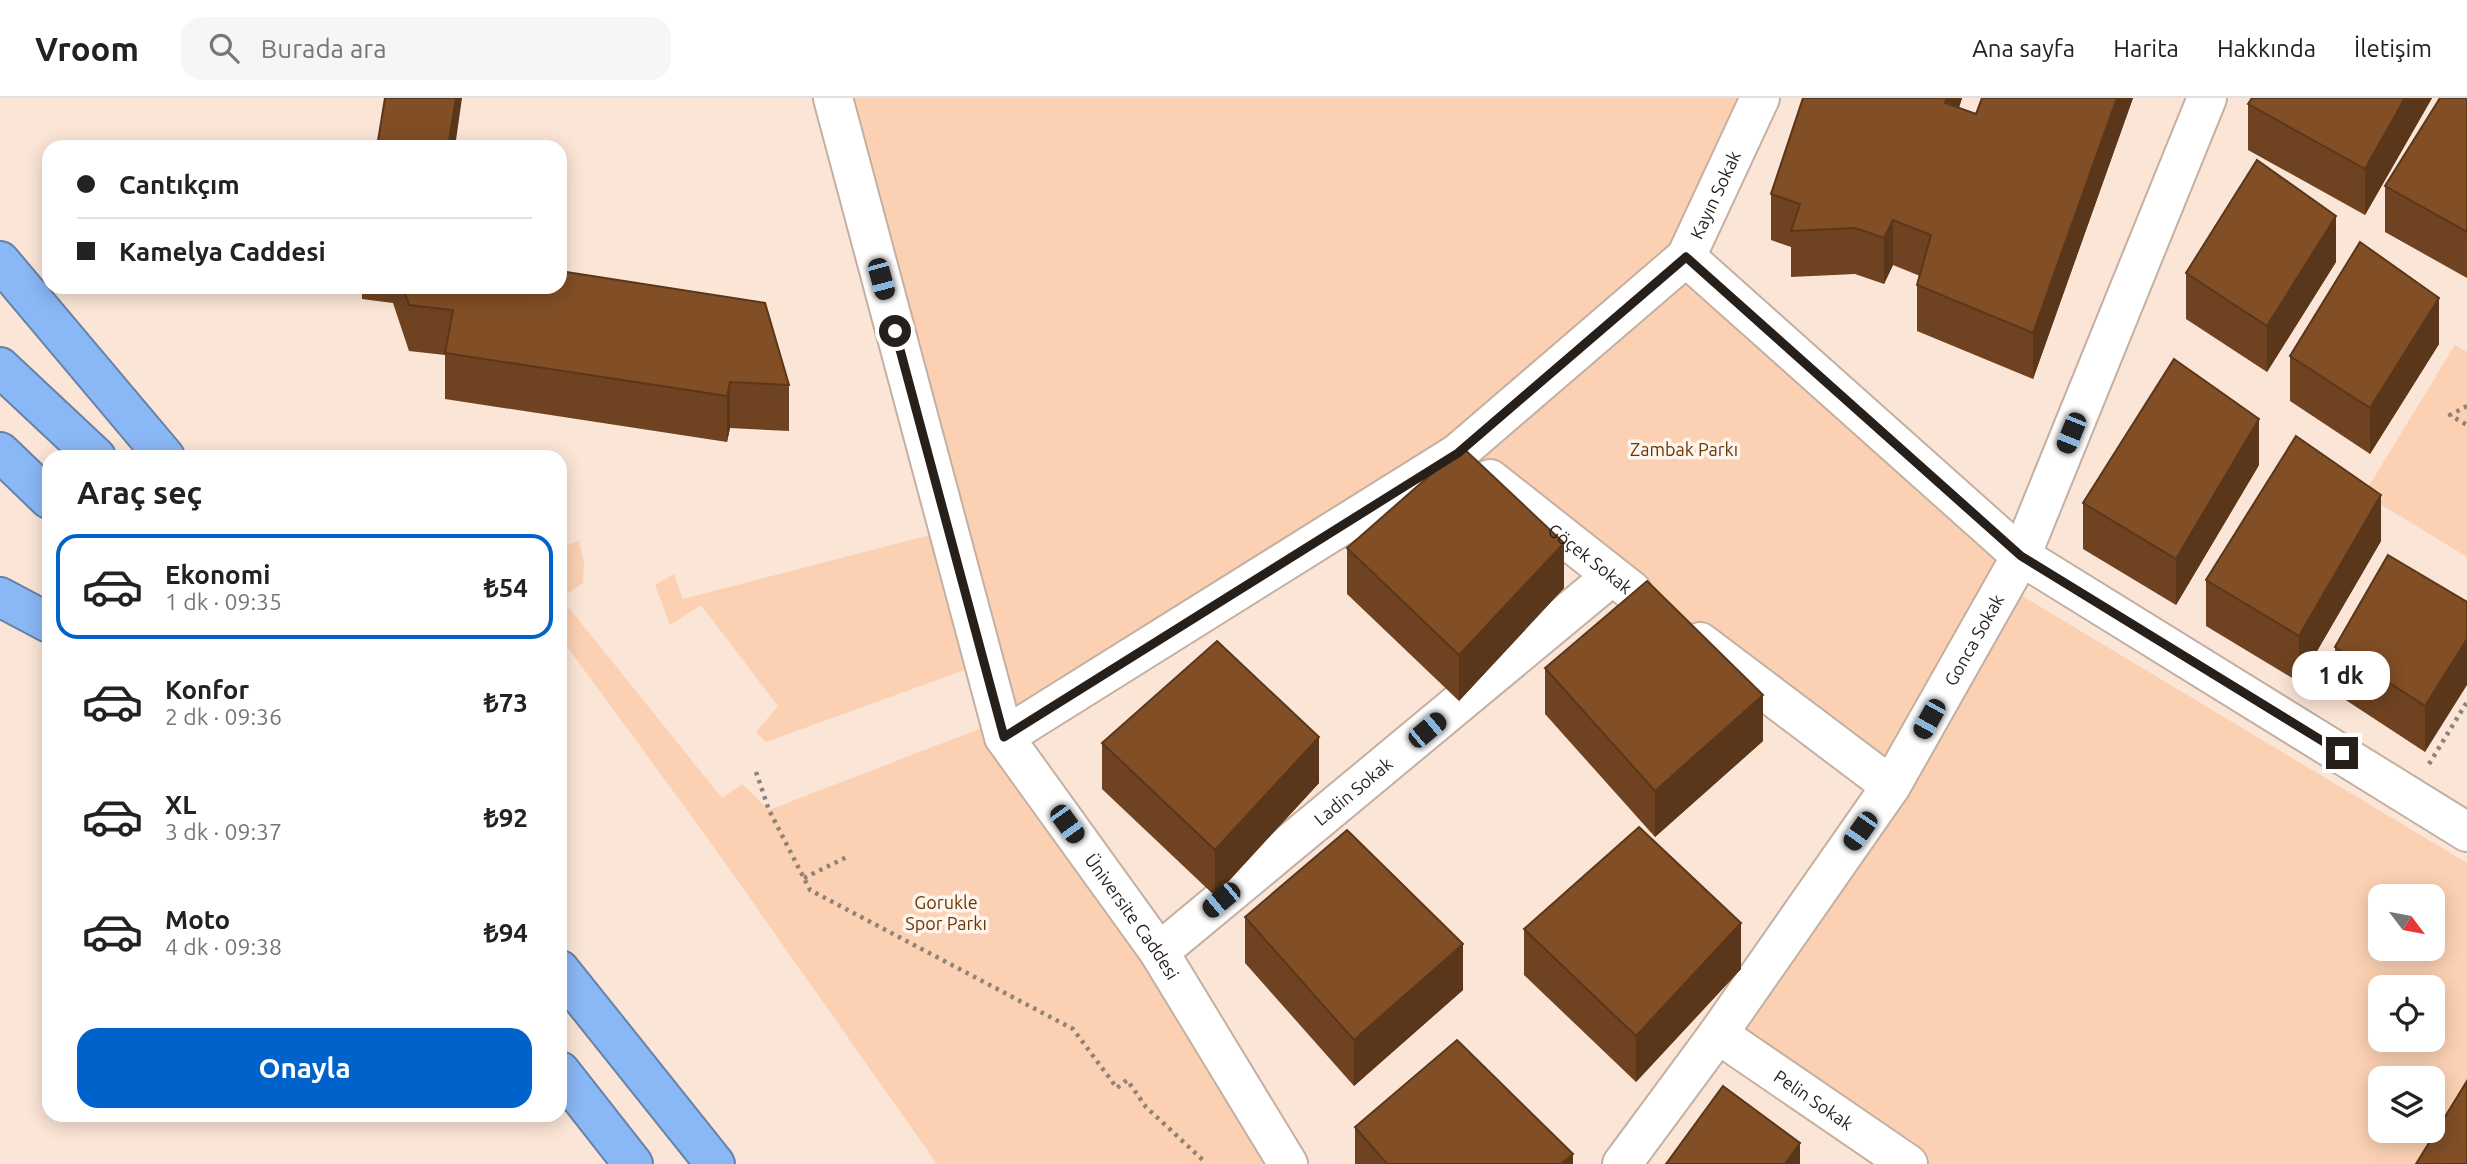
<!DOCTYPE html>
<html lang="tr">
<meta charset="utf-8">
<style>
body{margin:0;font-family:Ubuntu,sans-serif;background:#f6f6f6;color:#222;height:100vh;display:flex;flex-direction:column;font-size:26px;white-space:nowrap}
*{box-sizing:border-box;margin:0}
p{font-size:23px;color:#767676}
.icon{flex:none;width:38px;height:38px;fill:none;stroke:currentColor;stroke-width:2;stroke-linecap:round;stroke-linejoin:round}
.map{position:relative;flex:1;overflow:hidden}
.details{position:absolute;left:42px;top:352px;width:525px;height:672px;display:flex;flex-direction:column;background:#fff;border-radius:21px;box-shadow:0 4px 18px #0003}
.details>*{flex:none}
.top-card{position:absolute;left:42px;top:42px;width:525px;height:154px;border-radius:21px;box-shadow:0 4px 18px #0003;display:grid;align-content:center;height:154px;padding:0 35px;background:#fff}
.needle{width:46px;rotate:122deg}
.controls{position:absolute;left:2368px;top:786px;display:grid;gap:14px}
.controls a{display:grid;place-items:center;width:77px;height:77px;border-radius:14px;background:#fff;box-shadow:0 4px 18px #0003;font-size:35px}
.end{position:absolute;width:32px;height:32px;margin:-16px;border:9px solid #271f1a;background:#fff;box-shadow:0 0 0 4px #fff}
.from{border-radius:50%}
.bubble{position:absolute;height:49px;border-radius:21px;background:#fff;box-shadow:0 4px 18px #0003;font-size:23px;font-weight:700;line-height:49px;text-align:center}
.car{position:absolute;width:21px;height:42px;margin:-21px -10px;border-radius:9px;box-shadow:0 0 5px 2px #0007;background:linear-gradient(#222 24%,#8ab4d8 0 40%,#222 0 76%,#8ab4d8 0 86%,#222 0)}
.top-card b{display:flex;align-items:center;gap:24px;height:66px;font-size:26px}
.top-card b+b{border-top:2px solid #e0e0e0}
.top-card i{width:18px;height:18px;background:#222}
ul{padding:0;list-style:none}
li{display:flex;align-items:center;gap:21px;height:105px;margin:0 14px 10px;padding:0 21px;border:4px solid transparent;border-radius:21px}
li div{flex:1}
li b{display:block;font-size:26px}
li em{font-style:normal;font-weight:700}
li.current{border-color:#0063cb}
li>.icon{width:63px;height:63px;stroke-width:1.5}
h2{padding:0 35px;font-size:32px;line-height:84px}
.cta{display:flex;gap:14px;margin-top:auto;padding:14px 35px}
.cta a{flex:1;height:80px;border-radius:21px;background:#0063cb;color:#fff;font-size:28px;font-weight:700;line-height:80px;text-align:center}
header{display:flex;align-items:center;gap:42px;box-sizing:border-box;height:98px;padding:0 35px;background:#fff;border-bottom:2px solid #e0e0e0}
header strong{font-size:33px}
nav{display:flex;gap:38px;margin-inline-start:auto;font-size:24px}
.search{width:490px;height:63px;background:#f6f6f6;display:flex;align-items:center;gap:18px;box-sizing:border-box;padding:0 24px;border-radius:21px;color:#767676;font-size:26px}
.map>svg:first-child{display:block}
</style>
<header>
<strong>Vroom</strong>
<div class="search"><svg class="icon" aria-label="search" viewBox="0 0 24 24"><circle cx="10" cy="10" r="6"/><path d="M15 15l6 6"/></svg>Burada ara</div>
<nav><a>Ana sayfa</a><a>Harita</a><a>Hakkında</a><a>İletişim</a></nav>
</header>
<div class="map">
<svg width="2467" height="1066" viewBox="0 0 2467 1066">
<rect width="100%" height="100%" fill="#fbe5d6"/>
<path fill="#fcd1b3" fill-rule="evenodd" d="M833,0H1760L1687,159L2021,458L2004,487L2467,765V987L2417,1066H1908L1718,936L1891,688L1458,355L1001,624L1288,1066H937L706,738L560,539V451L579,442L584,465L583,485L561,500L722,700L742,686L769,712L1000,623L984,565L766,644L756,634L778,608L701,507L670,527L655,487L674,476L683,501L949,432ZM2380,798H2432V850H2380ZM2380,889H2432V942H2380ZM2380,980H2432V1032H2380Z
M2455,247L2467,254V459L2364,396Z"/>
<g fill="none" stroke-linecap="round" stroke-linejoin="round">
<defs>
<g id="minor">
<path d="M1686,159L2021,458L2467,734"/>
<path id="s1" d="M1490,381L1632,493"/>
<path d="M1700,544L1891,688"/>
<path id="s2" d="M1004,639L1458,355L1686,159L1760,0"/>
<path id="s3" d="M1159,854L1612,478"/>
<path id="s4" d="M1718,936L1908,1066"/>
<path id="s5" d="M1622,1066L1718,936L1891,688L2021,458L2207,0"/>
</g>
<g id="tertiary">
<path id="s6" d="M833,0L1004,639L1159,854L1288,1066"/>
</g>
<path id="motorway" d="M0,163L165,359
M0,269L96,359
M0,354L49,401
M0,499L49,525
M560,872L715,1066
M560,973L633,1066"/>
</defs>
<use href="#minor" stroke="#c4b0a2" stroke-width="42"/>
<use href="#tertiary" stroke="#c4b0a2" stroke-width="42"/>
<use href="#motorway" stroke="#6782a8" stroke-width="42"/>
<path stroke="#918278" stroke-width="4.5" stroke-dasharray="3.5 5" stroke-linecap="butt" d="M2467,308L2450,317L2467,327
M2429,666L2467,604
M756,674L769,712L810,792L1073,931L1117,990L1127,982L1146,1009L1205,1064
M804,780L847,759"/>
<use href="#minor" stroke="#fff" stroke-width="38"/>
<use href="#tertiary" stroke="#fff" stroke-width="38"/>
<use href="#motorway" stroke="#8ab7f5" stroke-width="38"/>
</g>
<path fill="#6f4321" d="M1803,0H1962L1959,10L1976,16L2133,0L2033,281L1917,233V187L1920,178L1893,167L1884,186L1855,176L1791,179V149L1771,142V96Z
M2252,0H2432L2365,117L2248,52V6Z
M2467,0V180L2385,134V88Z
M2336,164L2267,274L2186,221V175Z
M362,189H560L789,287V333L730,330L727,344L445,301V257L409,253L393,205L362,201Z
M2439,246L2370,356L2290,303V258Z
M2259,367L2176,507L2083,451V405Z
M2381,443L2299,584L2206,528V482Z
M1347,450L1564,490L1459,603L1347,496Z
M2467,504L2425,654L2335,595V549Z
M1545,570L1763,643L1655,739L1545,616Z
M1102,645L1319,685L1215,798L1102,691Z
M1245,819L1463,892L1354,988L1245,865Z
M1524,831L1741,871L1636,984L1524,877Z
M1355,1029L1573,1066H1355Z"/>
<path fill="#5a371b" d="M456,0H462L455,49H448Z
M1947,0H1962L1945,51V5Z
M2117,0H2133L2033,281V235Z
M2405,0H2432L2365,117V71Z
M2336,118V164L2267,274V228Z
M1893,122V167L1884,186V140Z
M2439,200V246L2370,356V310Z
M730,284V330L727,344V298Z
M2259,321V367L2176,507V461Z
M2381,397V443L2299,584V538Z
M1564,445V490L1459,603V557Z
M2467,541V587L2425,654V608Z
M1763,597V643L1655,739V693Z
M1319,639V685L1215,798V752Z
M1741,825V871L1636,984V938Z
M1463,846V892L1354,988V942Z
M1800,1045V1066H1785Z
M1573,1056V1066H1561Z"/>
<path fill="#814e26" stroke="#5a371b" stroke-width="2" d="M385,0H456L448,49H377Z
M1803,0H1947L1945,5L1976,16L1982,0H2117L2033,235L1917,187L1931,137L1893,122L1884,140L1855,130L1791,133L1800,106L1771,96Z
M2252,0H2405L2365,71L2248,6Z
M2440,0H2467V134L2385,88Z
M2257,62L2336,118L2267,228L2186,175Z
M2360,144L2439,200L2370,310L2290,258Z
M560,173L765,205L789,287L730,284L727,298L445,255L453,212L409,207L403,189H560Z
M2174,261L2259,321L2176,461L2083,405Z
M2296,338L2381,397L2299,538L2206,482Z
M1462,349L1564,445L1459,557L1347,450Z
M2388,457L2467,504V541L2425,608L2335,549Z
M1647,483L1763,597L1655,693L1545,570Z
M1217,543L1319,639L1215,752L1102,645Z
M1639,729L1741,825L1636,938L1524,831Z
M1347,732L1463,846L1354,942L1245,819Z
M1457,942L1573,1056L1561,1066H1387L1355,1029Z
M2467,983V1066H2416Z
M1723,988L1800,1045L1785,1066H1666Z"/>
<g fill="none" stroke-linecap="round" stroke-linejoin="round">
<path stroke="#271f1a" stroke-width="9" d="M895,233L1004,639L1458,355L1686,159L2021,458L2342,655"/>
</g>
<g text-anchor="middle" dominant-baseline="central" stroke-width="7" stroke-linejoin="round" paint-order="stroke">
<g font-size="18" fill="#271f1a" stroke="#fef5ef">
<text stroke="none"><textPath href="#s2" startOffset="905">Kayın Sokak</textPath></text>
<text stroke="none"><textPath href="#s1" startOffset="128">Göçek Sokak</textPath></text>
<text stroke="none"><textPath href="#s5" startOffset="632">Gonca Sokak</textPath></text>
<text stroke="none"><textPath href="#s3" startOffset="252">Ladin Sokak</textPath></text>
<text stroke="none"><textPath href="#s6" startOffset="882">Üniversite Caddesi</textPath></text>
<text stroke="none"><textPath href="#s4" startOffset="116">Pelin Sokak</textPath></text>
</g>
<g font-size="18" fill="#6b3603" stroke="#fef5ef">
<text x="1684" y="351">Zambak Parkı</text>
<text x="946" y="804">Gorukle<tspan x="946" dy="21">Spor Parkı</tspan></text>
</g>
</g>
</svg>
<div class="controls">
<a><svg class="needle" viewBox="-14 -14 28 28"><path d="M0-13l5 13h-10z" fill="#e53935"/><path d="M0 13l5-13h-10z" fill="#767676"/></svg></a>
<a><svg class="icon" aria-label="locate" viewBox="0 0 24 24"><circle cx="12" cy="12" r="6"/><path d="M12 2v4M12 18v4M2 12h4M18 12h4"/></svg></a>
<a><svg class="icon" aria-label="layers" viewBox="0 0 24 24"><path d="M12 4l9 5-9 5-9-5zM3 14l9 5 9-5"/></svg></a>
</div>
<i class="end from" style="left:895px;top:233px"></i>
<i class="end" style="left:2342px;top:655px"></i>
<div class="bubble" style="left:2292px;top:553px;width:98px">1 dk</div>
<i class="car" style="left:881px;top:181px;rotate:165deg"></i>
<i class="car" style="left:2071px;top:335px;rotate:202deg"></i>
<i class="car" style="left:1929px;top:621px;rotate:209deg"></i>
<i class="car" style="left:1427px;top:632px;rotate:50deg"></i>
<i class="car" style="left:1067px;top:726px;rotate:144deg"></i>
<i class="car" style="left:1860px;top:733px;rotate:215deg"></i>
<i class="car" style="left:1221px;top:802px;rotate:230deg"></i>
<div class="top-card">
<b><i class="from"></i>Cantıkçım</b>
<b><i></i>Kamelya Caddesi</b>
</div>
<section class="details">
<h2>Araç seç</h2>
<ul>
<li class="current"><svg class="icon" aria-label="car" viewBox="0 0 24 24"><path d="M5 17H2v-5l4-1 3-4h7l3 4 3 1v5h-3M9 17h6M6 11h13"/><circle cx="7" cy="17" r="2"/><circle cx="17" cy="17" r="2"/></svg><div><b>Ekonomi</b><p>1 dk · 09:35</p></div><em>₺54</em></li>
<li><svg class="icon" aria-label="car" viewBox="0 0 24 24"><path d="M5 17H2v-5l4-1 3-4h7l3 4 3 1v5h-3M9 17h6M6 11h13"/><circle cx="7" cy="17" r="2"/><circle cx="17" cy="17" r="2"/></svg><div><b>Konfor</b><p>2 dk · 09:36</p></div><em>₺73</em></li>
<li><svg class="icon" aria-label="car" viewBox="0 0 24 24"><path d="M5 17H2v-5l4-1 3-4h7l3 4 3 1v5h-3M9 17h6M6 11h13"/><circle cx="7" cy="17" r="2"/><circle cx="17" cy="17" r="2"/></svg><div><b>XL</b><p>3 dk · 09:37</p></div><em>₺92</em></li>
<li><svg class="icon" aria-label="car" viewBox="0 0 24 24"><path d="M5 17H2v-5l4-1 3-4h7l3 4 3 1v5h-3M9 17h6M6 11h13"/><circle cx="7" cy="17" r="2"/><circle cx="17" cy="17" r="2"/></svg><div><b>Moto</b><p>4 dk · 09:38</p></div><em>₺94</em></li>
</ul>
<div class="cta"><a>Onayla</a></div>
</section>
</div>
